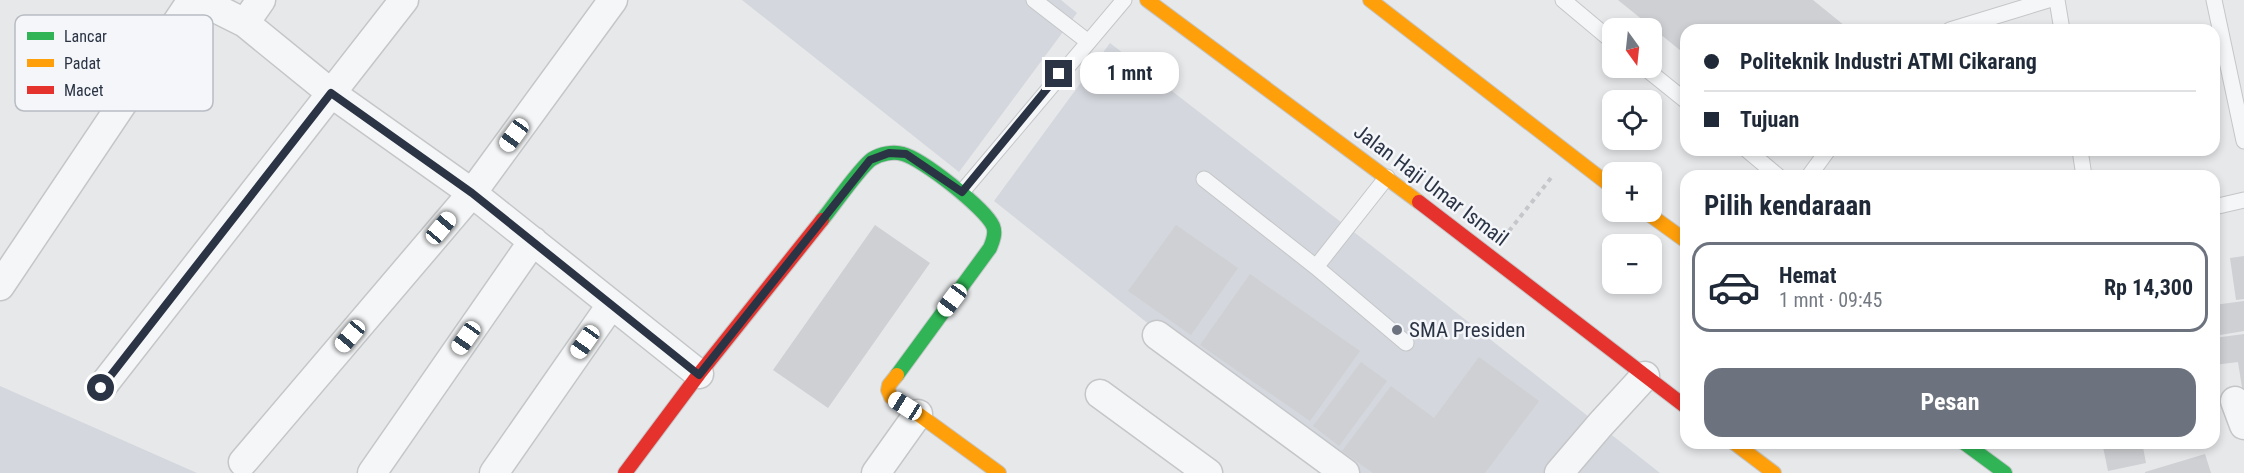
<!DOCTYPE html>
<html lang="id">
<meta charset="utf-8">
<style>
body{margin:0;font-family:"Roboto Condensed",sans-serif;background:#f6f6f7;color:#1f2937;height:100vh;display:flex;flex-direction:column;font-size:22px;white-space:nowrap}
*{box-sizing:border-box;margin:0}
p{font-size:20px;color:#747a83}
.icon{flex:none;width:33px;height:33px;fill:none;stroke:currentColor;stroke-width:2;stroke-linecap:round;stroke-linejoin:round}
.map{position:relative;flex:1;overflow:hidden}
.details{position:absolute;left:1680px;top:170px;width:540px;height:279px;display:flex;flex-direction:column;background:#fff;border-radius:18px;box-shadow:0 3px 9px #0003}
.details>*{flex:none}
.guide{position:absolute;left:1680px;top:24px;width:540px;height:132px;border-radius:18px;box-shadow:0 3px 9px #0003;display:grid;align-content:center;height:132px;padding:0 24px;background:#fff}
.needle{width:39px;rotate:165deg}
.controls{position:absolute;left:1602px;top:18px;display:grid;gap:12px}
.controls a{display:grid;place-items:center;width:60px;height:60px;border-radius:12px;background:#fff;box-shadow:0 3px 9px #0003;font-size:30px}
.end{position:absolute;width:27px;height:27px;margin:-14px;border:8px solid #2b3445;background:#fff;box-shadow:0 0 0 3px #fff}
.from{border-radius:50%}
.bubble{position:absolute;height:42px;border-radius:18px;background:#fff;box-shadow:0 3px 9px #0003;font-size:20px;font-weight:700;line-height:42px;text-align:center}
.car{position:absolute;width:18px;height:36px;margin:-18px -9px;border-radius:8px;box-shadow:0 0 4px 2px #0007;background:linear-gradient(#fff 24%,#345 0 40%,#fff 0 76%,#345 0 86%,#fff 0)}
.guide b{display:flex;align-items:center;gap:21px;height:57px;font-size:22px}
.guide b+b{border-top:2px solid #e0e1e3}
.guide i{width:15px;height:15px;background:#1f2937}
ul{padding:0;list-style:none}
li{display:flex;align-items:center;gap:18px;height:90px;margin:0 12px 9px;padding:0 12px;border:3px solid transparent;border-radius:18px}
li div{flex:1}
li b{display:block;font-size:22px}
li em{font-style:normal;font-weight:700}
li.on{border-color:#6c737f}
li>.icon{width:54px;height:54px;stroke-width:1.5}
h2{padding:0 24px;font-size:27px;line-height:72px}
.primary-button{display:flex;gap:12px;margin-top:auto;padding:12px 24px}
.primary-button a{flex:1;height:69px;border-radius:18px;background:#6c737f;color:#fff;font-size:24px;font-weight:700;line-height:69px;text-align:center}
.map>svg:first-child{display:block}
</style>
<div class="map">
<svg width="2244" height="473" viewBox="0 0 2244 473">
<rect width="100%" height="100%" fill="#e6e8ea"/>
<path fill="#d4d7dd" d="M742,0H1061L1077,13L959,172Z
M1110,43L1377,250L1660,473H1336L994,201Z
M0,386L197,473H0Z"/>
<path fill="#ced0d3" d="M1618,0H1813L1850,30H1686V55Z
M875,225L930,263L828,408L773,370Z
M1176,225L1238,268L1191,335L1128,291Z
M2244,256V299L2236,300L2230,258Z
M1250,274L1360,351L1310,421L1200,345Z
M2244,301V331L2214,336V305Z
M2244,334V394H2243L2238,362L2214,365V338Z
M1479,357L1539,401L1485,473H1373L1342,451L1391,386L1434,418Z
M1361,362L1387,381L1339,446L1313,426Z
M2102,442H2142L2146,463L2108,471Z
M2205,454L2211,473H2145V472Z"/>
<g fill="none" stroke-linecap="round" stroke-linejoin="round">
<defs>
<path id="lane" d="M1034,0L1087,41
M1563,0L1612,41
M2057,0L2062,30
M2214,0L2244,141
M1950,30L2048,0
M1645,68L1686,101
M1747,150L1778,176
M2080,150L2084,176
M1809,176L1828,150
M1387,177L1316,267L1406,343
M1204,179L1316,267
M962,192L1124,0
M2214,207L2244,200"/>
<path id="street" d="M199,0L245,23L331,93L472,193L699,374
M245,23L261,0
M0,286L192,0
M1157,335L1345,473
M101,388L404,0
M1100,394L1208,473
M2235,401L2244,425
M243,462L472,193L613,0
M372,473L533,241
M494,473L611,305
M876,473L918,414
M1559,473L1600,425L1645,376"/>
<path id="fast" d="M822,220C832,208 861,166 872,159C880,154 893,151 903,154C922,159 985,208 993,226C996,233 993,241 990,248L897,375
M1963,442L2005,473"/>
<path id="slow" d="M1147,0L1419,202
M1370,0L1612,187
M1646,212L1686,241
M897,375L889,385L888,390L891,397L918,414L999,473
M1733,442L1774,473"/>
<path id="jam" d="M1419,202L1686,407
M625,473L699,374L822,220"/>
</defs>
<use href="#lane" stroke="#c4c6c8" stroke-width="17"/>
<use href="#street" stroke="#c4c6c8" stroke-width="31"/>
<use href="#fast" stroke="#c4c6c8" stroke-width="16"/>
<use href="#slow" stroke="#c4c6c8" stroke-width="16"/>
<use href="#jam" stroke="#c4c6c8" stroke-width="16"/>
<path stroke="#c5c6ca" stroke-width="4" stroke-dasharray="4.5 4.5" stroke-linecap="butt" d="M1509,231L1551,178"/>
<use href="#lane" stroke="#f5f6f7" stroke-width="15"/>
<use href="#street" stroke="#f5f6f7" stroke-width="28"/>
<use href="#fast" stroke="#30b455" stroke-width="14"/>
<use href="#slow" stroke="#ff9f0a" stroke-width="14"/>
<use href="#jam" stroke="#e5322d" stroke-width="14"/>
</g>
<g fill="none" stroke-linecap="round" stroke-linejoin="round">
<path stroke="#2b3445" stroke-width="8" d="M101,388L331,93L472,193L699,375L870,160L889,153L906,154L962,192L1059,74"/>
</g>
<circle fill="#6c737f" stroke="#f4f6f9" stroke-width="2" cx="1397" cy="330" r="6"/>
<g text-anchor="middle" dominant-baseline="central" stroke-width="5" stroke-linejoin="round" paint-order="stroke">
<g font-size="21" fill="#2b3445" stroke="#f4f6f9">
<text transform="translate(1431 185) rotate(37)">Jalan Haji Umar Ismail</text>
</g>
<g font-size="21" fill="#2b3445" stroke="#f4f6f9" text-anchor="start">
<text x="1409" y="330">SMA Presiden</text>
</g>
</g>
<rect x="15" y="15" width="198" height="96" rx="9" fill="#f4f6f9" stroke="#b8bcc3" stroke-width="1.5"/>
<rect x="27" y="32" width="27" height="8" fill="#30b455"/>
<rect x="27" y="59" width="27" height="8" fill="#ff9f0a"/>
<rect x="27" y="86" width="27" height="8" fill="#e5322d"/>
<g font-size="16" fill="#2b3445">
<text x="64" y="42">Lancar</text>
<text x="64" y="69">Padat</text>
<text x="64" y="96">Macet</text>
</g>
</svg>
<div class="controls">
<a><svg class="needle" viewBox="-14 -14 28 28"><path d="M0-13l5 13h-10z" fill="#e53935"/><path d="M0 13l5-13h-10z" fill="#747a83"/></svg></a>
<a><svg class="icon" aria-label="locate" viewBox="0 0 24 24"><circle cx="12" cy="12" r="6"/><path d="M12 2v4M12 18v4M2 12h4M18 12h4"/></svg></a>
<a>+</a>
<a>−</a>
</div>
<i class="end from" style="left:101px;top:388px"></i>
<i class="end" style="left:1059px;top:74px"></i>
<div class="bubble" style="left:1080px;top:52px;width:99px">1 mnt</div>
<i class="car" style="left:514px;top:135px;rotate:216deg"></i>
<i class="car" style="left:441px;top:228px;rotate:40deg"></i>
<i class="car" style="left:952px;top:300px;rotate:217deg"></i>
<i class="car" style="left:350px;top:336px;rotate:220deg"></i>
<i class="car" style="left:466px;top:338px;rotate:215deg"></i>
<i class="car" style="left:585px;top:342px;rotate:215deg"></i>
<i class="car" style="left:905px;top:406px;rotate:302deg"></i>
<div class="guide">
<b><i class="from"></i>Politeknik Industri ATMI Cikarang</b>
<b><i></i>Tujuan</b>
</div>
<section class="details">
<h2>Pilih kendaraan</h2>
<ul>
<li class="on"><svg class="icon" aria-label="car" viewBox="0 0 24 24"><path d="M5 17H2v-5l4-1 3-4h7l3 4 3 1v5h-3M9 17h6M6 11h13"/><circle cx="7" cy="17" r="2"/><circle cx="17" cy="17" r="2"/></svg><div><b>Hemat</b><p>1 mnt · 09:45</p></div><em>Rp 14,300</em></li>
</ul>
<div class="primary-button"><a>Pesan</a></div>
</section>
</div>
